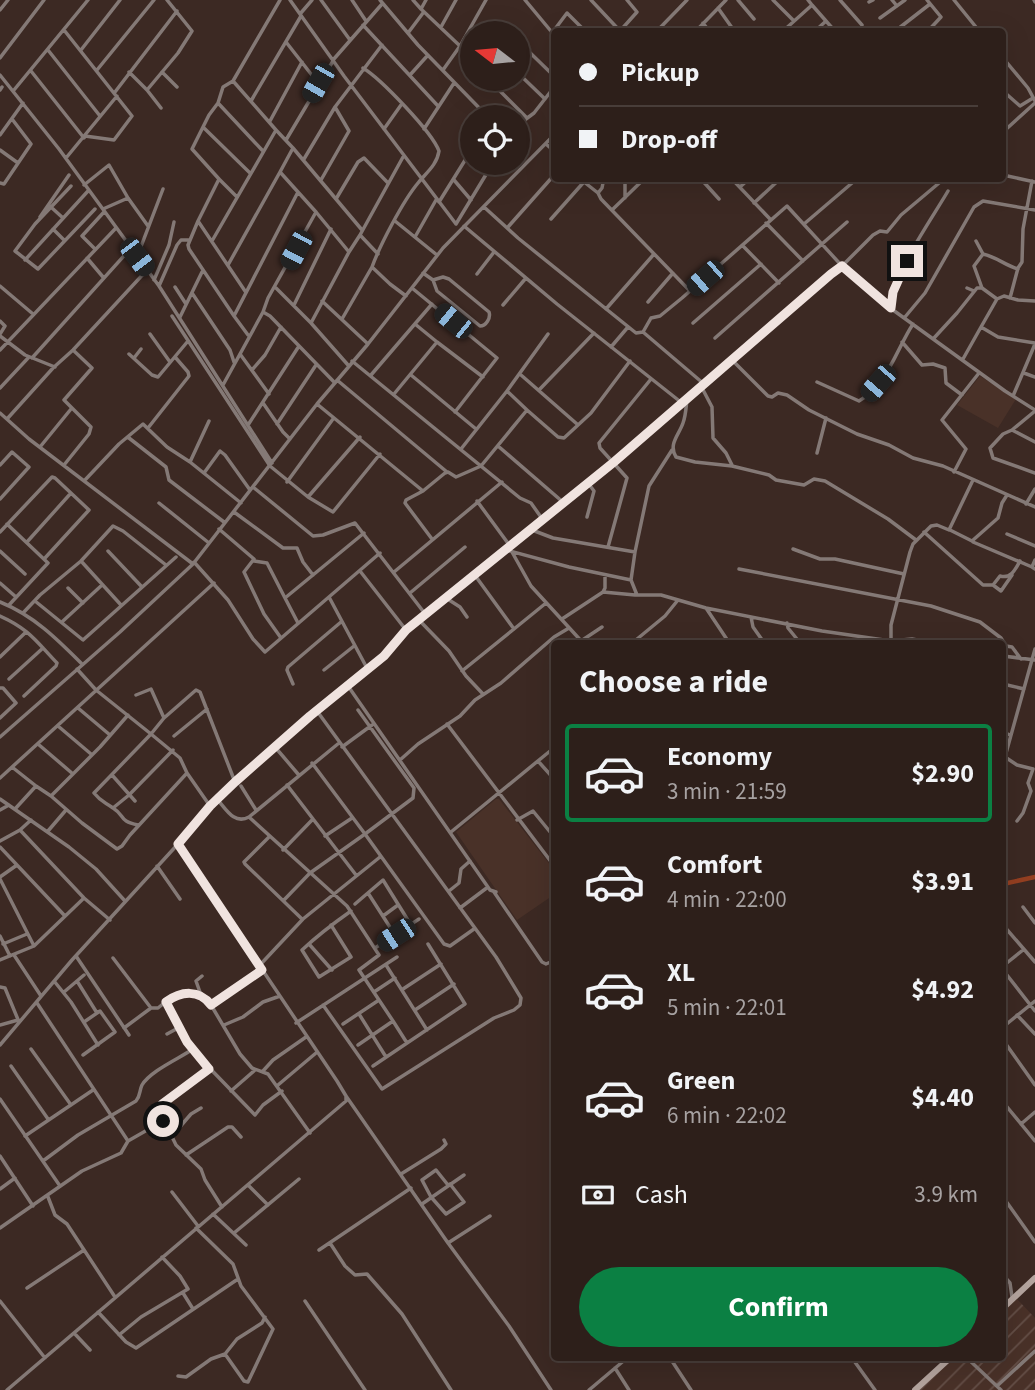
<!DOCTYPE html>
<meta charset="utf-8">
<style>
body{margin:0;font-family:"Source Sans 3",sans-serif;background:#392c27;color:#f1f3f6;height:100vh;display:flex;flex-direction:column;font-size:26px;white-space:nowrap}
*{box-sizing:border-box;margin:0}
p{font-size:23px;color:#a7a2a2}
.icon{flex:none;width:38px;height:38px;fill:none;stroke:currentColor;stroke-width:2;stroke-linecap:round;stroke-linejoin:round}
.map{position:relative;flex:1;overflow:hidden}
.side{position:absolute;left:551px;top:640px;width:455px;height:721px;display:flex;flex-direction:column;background:#2d1f1a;border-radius:7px;box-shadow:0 7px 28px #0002,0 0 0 2px #483d39}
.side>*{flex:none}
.hud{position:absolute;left:551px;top:28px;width:455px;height:154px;border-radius:7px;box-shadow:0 7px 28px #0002,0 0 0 2px #483d39;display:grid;align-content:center;height:154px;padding:0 28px;background:#2d1f1a}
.needle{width:46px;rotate:286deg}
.tools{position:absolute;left:460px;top:21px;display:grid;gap:14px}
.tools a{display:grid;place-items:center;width:70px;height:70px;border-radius:50%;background:#2d1f1a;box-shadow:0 7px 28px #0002,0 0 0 2px #483d39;font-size:35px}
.end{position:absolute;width:32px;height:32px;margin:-16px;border:9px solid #f0e3df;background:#111;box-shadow:0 0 0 4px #111}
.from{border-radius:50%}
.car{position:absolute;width:21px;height:42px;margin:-21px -10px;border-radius:9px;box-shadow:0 0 5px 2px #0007;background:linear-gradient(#222 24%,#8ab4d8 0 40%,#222 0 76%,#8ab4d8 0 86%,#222 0)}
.hud b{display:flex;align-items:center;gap:24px;height:66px;font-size:26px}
.hud b+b{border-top:2px solid #483d39}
.hud i{width:18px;height:18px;background:#f1f3f6}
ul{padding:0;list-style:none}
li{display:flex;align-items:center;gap:21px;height:98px;margin:0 14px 10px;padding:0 14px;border:4px solid transparent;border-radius:7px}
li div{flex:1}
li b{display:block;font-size:26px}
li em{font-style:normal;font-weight:700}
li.selected{border-color:#0b8043}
li>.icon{width:63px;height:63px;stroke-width:1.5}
h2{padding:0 28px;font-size:32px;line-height:84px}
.pay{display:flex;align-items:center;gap:18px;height:77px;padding:0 28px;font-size:26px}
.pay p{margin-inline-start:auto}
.primary-button{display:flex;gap:14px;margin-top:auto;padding:14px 28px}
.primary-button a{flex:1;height:80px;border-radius:42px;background:#0b8043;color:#fff;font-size:28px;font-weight:700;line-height:80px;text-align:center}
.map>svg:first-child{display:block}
</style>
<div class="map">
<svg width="1035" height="1390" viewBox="0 0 1035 1390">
<defs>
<pattern id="industrial-furrows" width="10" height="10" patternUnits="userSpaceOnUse" patternTransform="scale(1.75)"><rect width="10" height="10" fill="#493128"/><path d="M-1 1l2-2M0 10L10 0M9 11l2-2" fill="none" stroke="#644f47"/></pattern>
</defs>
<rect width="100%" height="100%" fill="#3c2923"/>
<path fill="#493128" d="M980,376L1016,399L998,428L957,405Z
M496,799H499L555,871V894L517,920L456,832Z"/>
<path fill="url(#industrial-furrows)" d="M1017,1299L1035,1318V1390H918L953,1358H1003V1311Z"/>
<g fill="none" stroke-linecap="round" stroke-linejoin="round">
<path stroke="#943f21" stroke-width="4.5" d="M1003,884L1035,877"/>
<path stroke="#847976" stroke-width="3.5" d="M290,0L344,76L456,224
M321,0L350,40
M352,0L366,21
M380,0L418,45L488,117
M413,0L421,9
M426,0L421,9L460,46L472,63
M525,0L555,36
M591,0L621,32
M738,0L754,19
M773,0L794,21
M840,0L862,25
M892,0L897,6
M954,0L980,32
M1034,0L1035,2
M869,2L873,0
M812,5L833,29
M718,8L735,32
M0,10L8,0
M300,14L312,0
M880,18L905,0
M703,23L710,32
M363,25L438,106
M441,27L456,0
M64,30L132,116L114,140L85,136
M620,31L637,12L627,0
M656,32L687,0
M695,32L726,0
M782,32L812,5L808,0
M814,32L826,21
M894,32L930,4
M927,32L941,17L927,0
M408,33L423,13
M497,33L502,26L510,33
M552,33L567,13L586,32
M518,41L555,77
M286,42L318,83
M48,50L100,116
M81,50L120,0
M0,58L44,0
M1003,58L1028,88L1035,101
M333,60L382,4
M363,68C381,79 432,132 439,151C437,165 426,173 418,183C403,201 380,245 372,267
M97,70L154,0
M443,70L460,46L486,0
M31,71L84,138
M129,72L147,90L161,108
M162,72L177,87
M518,73L545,99
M0,75L59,149L159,286L272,463
M410,75L428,55
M488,79L526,117
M233,81L280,0
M0,90L2,87
M14,90L88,0
M147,90L178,53L192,31L167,0
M1003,91L1020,106L1033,98
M115,92L177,11
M251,101L301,16
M218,103L223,87L233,81L276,130
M270,121L302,62
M518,125L534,113L555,86
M204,128L250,173
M384,129L401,105
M424,129L454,83
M1003,132L1035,103
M0,135L23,103
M286,140L333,61
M546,144L555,152
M0,150L18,163
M66,158L117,96
M304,159L335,107L382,45
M1003,175L1035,182
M579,178L598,193L601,199L690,291
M625,178V198
M700,178L719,199
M731,178L770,219
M219,179L192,149L209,115L218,103L262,150
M321,180L349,131L335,107
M454,180L471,200
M0,183L4,184L31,144L12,119
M84,185L109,165L128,198L148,226
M71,186L35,224L15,251L38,269L95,209
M740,187L750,178
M598,193L602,188L604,178
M336,199L358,162L364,158L388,183
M439,202L472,149
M754,203L781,178
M484,207L518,238L636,333L643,332L651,318L660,316L682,298L787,206L842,266L893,310L1005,391L1035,410
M52,208L63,218
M103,209L128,198
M612,210L645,178
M316,212L280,172L293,148L362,230
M40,217L69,175
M551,219L583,183
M198,221L219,179L237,197
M395,221L437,255
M766,223L803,261
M456,224L493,163
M804,224L852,183
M464,226L557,304L682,403
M508,227L555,174
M53,229L64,240
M360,235L403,157
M415,237L436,200
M212,241L276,130L293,148
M976,241L983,254C997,257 1004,265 1018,269
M744,247L779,283
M95,249L82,236L104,212
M349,252L360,235L378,254
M137,257L163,189
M87,258L103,277
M25,260L88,191
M228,265L280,172
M423,273L433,280L437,291L480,326C486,326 491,318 489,312L449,279L443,277L433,280
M477,274L494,252
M154,280L169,245L174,222
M0,286L33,314
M159,286L177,245L181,240H190
M175,287L186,304
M276,288L311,323
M412,288L497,358L455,412
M967,288L974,291
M982,288L974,266L983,254
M192,293L230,350L234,362
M1010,298L1018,268L1022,262L1023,229L1032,181
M322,301L368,344
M648,302L673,273
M294,305L331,229
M503,305L526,278
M891,307C889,279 933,217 948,191
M606,309L654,254
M263,312L268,298L316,212L349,252L311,323L348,365
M172,316L270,466L308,497L333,512L380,454
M234,316L189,249L188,245L198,221L245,291
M180,317L202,272
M905,317L925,293L974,207L983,201L1035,210
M342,319L372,267L390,284L406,296
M0,321L5,326L0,334
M693,323L761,264
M415,324L437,342
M981,327L997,299
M643,332L704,384
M150,334L170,362
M248,335L234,316L298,192
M0,336L25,355L55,367
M715,338L847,222
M934,338L957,313L977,288H982L997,299L1004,296L1018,300L1035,301
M902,342L922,365L933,364L945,368L946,383L962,395
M611,347L628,327
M0,350L116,228
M129,354L152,375L158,377L188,341
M240,354L269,394
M32,358L131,248
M134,358L141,349
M963,359L981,327L998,337L1035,343
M352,361L520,498L531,503L543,520
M733,361L768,396L772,397L778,393L787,395L809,410L857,434L889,445L913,458L943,466L1035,507
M252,370L265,355L281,327
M1024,373L1035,377
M371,375L432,304
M411,375L476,429
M521,375L577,424
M337,380L447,472
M817,382L859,401C888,384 896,350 913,324
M223,385L263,312L270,316L335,383
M701,386L712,407L713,438L726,453L732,465
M0,388L29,357
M539,390L594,333
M507,391L548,334
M394,394L437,342L483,377
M1013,396L1035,344
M687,399C686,407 686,415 683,423C679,435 668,444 676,457L695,462L732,466L769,475L776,480L804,485L814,479L825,481L888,519L916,540
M263,403L283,432L290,439
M317,404L423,491L445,473L448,472L456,477L481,466L527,410L558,437L564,438L591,413L630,361
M0,413L29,439L193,564
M7,419L53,368L73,350L147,270
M277,424L316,365
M248,425L299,346
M148,428L189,376L188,372L175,357
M1012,430L1035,411
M129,438L166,467L169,480L224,522
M1035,442L1012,430L1003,434L990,448L993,458L1035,473
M498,446L564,503
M40,447L71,409
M461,449L507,391L527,410
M817,453L826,418
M190,462L209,421
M0,465L12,452L29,467L0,499
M64,465L89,434L91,427L64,400L92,368L73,350
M954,472L966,449L942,420L979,373
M204,473L220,451L225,455L250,490
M85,480L119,444L143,424L167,447L190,462L241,503
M287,482L333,419
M253,487L313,536L323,535L355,523L426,615
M423,491L406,500L405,503L432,539
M308,497L360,437
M477,501L510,546
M159,503L209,543
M1026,504L1035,489
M234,512L283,548H297L303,562L313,575
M587,517L594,491L588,483
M7,524L48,563L9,605
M219,529L254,559L244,572L264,614L281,638
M950,530L972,541L998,518L1002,503L1007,495
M0,532L52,477L55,478L89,510L45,558
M924,532L983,585H993L1000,576C1011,579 1015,570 1020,561
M1007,534L1035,546
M27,542L71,493
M973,542L1032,567
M608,547L627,478L600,448L599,443L651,379
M793,549L820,559H835L904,574
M506,550L569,567L631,580L635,552L553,538L532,530
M0,551L25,574
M108,551L142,587
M512,552L531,586L584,644
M635,552L649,486L672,450
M1035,560L1032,567L1035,569
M81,561L121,605
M254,561L267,563L285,598L364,533
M194,562L228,600L253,639L265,652L380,553
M739,569L931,606L980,622L1001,638L1006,646L1012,647L1021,659
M360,571L406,630
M394,572L502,482
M474,574L514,629L546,603
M631,580L637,595H661L706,608L822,631L891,641
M0,583L16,597
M993,585L1001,591L1012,575
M68,588L83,603
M603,592L635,595
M410,593L465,547
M329,597L368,670
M285,598L298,623
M446,598L460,607L467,617
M35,601L83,640L176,557
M0,602C33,615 57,639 81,663
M706,608L730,644
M23,613L40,595L81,561L113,526L123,531L166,565
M0,616C29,629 36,641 57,663L56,666L24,696
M751,617L753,627L765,644
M562,619L603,592L605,588V575
M419,620L449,651L466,676L483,694
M63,621L102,585
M787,623L788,628L801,644
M581,641L602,627
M631,644L665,616L678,600
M938,644L912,639L891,641V625L910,552L913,544L931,526L937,525L949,530L973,480
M1003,656L1035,660
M0,657L26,632
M77,669L96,690L151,734L94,793C101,802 105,802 113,808C126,816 118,821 138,825
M324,670L354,646
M462,671L514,629
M9,679L43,648
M293,684L287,670L288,667L341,622
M1003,684L1024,689
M348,686L490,890L496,892
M0,688H3L16,703L0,718
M136,695L151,689L164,718
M555,695L552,697L555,704
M78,708L110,735
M317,711L496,957L521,998L520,1005L514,1010L494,1018L382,1089L323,1005
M447,724L555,867
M58,726L91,754
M1003,732L1010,735
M174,736L207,709
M0,737L120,632L193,564L317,404L368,344L443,248L555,134
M339,743L249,817L347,906L379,955L359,970L379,1000
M38,744L73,774
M275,747L298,774
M342,747L372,725
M1005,757L1017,765L1033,769
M400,760L418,744L460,716L475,700L501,683L554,637L569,628
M538,761L555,780
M312,763L365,834L413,798L414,788L358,710
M1003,764L1035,649
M12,767L36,786
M112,775L135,801
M0,778L214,583
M287,785L356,875
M241,786L256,810
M51,796L82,823L117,849L122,846L130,835L187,773
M0,799L69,847L96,869L125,901
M217,799C226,809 234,825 249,817
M210,806L187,773L180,758L151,734L164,718L196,690L200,692L235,782
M113,808L129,795L173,750
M15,809L36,786L51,796L100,747L128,715
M0,810L9,805
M517,820L533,811L555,838
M1017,821L1023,813L1031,791L1028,783L1033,769
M20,830L84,898L110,920
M48,831L66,810
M451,832L555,747
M325,836L352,818
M269,837L244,862L245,864L302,919
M0,841L20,830L31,820
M0,847L65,916
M283,850L313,819
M157,866L180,899
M0,877L17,865
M0,879L34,946
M449,891L459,883L461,869L470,861
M494,892L542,962L546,964L555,960
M368,893L395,935
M284,900L310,873L365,834L444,944L450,946L474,929
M355,904L383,880L411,925
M1023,907L1035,923
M460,908L488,887
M383,916L398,905
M331,925L351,957L319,977L302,950C317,936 334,923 351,911
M1003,925L1035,962
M0,936L10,956
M3,944L27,934
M309,944L332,970
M375,948L419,919
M14,955L41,996
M76,956L129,1035
M113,958L151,1008
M0,960L34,946L84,898
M386,965L427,1030
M259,966L303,919L380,857
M1003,966L1023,950
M1003,970L1035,1011
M202,976L196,981L201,995L211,1005L240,1054L252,1068L268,1074L310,1133
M54,981L71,1002L98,1045
M77,981L97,1013
M0,987L5,988L19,1022
M403,989L441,964
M64,992L84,975
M374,992L395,978
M166,1002L196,1054L255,1115L263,1105L282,1091
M211,1005L261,971
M415,1010L454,984
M359,1014L386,1057
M1017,1015L1035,1034
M296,1023L397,957
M343,1024L379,1000L393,1021
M0,1025L18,1020
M224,1025L243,1017L263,1002L280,996
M1003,1027L1035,1001
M124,1028L151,1008H158L169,999L190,993L201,995
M167,1034L180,1027
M1003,1040L1035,1085
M0,1045L72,960L199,821C232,783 270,749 309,717C345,687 376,667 406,630L614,462L842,266L873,235L880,231L887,232L901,215L945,178
M358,1045L393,1021L407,1043
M31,1049L71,1105
M83,1055L115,1032L100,1011L84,1022
M11,1066L48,1119
M373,1066L465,1004L428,944
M263,1071L273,1060L306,1037
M278,1085L316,1053
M231,1091L255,1070
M346,1096L448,1243L509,1326L551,1390
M0,1099L60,1186
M1003,1102L1035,1141
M162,1103L161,1114L176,1145L201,1169L205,1180L222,1207
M1021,1124L1035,1112
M155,1125L161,1114L157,1112L156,1106L209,1069
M25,1136L93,1090
M172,1136L191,1114L201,1108
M128,1141L163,1121
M186,1155L228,1127H232L241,1137
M0,1156L33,1206
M43,1161L78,1135L136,1101C141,1095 139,1091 142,1085C150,1071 180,1058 193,1049
M401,1174L441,1149L446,1144L444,1140
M248,1185L268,1205
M448,1185L436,1170L422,1180L431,1197L446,1214L464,1202L450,1184
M0,1189L15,1178
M172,1192L198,1226
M48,1197L55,1215L67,1224L115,1297
M1003,1197L1035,1242
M422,1204L464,1175
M213,1214L246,1245
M0,1228L82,1171L121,1153L128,1141L37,1003
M196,1228L233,1264L241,1286L273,1329L248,1382L244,1381L225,1354
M234,1233L299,1179
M330,1243L345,1266L355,1275L367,1274L402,1314L451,1390
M448,1243L490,1216
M319,1250L411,1188
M1003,1275L1010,1283L1012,1297
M27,1288L84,1250
M183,1293L193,1309
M0,1301L45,1358
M305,1301L365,1390
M98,1312L126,1342L136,1348L238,1279
M74,1333L90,1350
M119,1335L141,1317L188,1289L180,1276L162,1257
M670,1358L691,1390
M852,1358L875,1390
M967,1358L1001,1390
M615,1368L629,1390
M178,1376L186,1377L211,1359L225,1354L237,1339L262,1323L265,1317
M997,1386L1035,1351
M7,1390L346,1101V1096L337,1081L178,844
M589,1390L627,1358"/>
<path stroke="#b4a49e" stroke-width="6" d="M1003,1308L1035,1278
M915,1390L950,1358"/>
</g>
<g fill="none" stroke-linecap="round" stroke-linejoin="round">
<path stroke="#f0e3df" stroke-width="9" d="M163,1121L161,1114L162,1104L209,1069L187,1042L166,1002C181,991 199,989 211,1005L262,970L178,844L210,806L235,782L310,716L384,656L406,630L614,462L831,274L842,266L891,308L893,292L907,261"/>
</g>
</svg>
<div class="tools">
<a><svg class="needle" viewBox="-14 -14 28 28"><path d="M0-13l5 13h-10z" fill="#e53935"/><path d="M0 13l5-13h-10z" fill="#a7a2a2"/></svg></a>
<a><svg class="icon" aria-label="locate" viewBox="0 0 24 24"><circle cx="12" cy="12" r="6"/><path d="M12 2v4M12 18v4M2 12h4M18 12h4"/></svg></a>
</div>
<i class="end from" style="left:163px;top:1121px"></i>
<i class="end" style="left:907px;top:261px"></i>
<i class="car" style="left:318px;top:83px;rotate:210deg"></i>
<i class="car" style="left:296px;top:250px;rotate:208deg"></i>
<i class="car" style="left:137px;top:257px;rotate:143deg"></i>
<i class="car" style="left:705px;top:278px;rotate:229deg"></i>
<i class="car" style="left:453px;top:321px;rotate:309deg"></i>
<i class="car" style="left:878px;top:383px;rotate:221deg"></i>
<i class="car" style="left:396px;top:935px;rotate:237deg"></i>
<div class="hud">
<b><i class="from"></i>Pickup</b>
<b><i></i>Drop-off</b>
</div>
<section class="side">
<h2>Choose a ride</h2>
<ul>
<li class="selected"><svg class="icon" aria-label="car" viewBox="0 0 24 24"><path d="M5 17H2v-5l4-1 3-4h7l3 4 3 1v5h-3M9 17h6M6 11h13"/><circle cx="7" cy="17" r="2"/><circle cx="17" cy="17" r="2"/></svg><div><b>Economy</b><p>3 min · 21:59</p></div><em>$2.90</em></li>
<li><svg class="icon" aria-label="car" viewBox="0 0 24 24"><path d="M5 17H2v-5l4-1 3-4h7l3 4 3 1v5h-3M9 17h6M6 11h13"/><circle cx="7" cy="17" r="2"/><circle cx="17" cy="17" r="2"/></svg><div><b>Comfort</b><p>4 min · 22:00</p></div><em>$3.91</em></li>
<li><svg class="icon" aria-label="car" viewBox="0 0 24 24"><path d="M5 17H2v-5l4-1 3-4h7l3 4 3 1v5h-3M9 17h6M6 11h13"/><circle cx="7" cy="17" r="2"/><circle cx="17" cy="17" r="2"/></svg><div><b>XL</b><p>5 min · 22:01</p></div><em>$4.92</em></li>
<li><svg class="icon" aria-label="car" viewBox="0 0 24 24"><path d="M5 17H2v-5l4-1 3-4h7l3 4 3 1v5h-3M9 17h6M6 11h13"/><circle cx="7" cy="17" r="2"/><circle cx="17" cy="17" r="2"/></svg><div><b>Green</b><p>6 min · 22:02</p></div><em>$4.40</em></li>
</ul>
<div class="pay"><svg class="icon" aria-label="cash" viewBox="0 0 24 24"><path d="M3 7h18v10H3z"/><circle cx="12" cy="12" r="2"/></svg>Cash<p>3.9 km</p></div>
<div class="primary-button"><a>Confirm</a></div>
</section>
</div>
